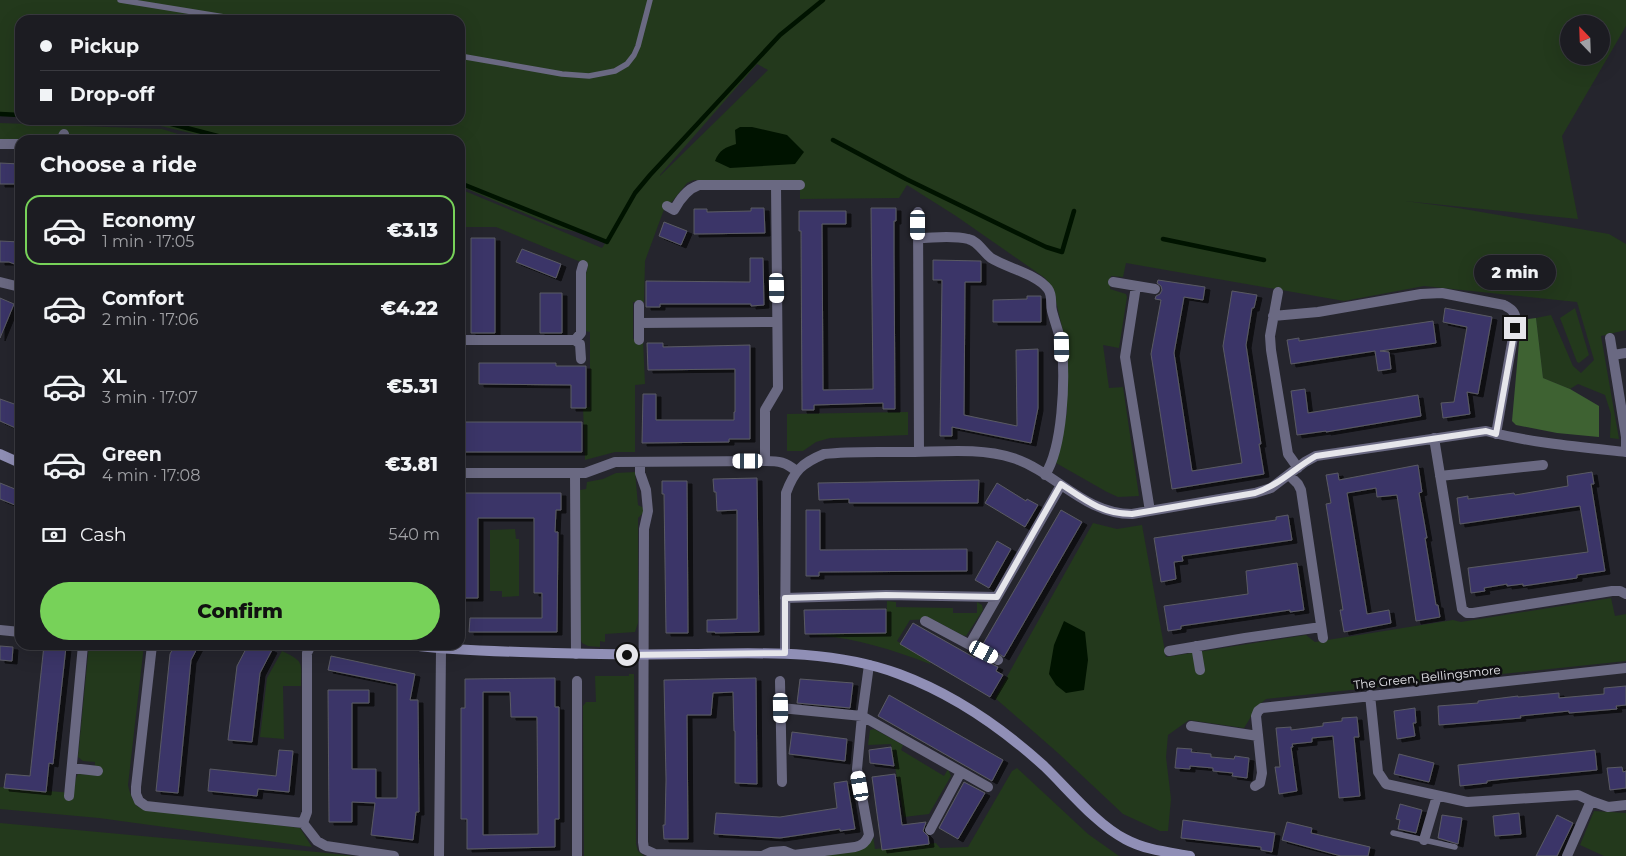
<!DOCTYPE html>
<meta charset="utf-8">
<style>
body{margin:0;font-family:Montserrat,sans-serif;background:#29292f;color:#f1f3f6;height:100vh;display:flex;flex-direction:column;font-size:19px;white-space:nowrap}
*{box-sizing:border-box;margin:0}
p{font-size:16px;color:#a0a1a5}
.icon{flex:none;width:28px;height:28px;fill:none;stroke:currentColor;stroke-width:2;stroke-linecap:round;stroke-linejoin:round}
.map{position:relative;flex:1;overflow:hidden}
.sheet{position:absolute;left:15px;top:135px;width:450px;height:515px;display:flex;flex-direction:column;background:#1c1c22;border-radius:15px;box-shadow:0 5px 20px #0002,0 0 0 1px #3a3a40}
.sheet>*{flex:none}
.banner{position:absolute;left:15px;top:15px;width:450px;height:110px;border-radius:15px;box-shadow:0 5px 20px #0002,0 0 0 1px #3a3a40;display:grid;align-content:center;height:110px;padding:0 25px;background:#1c1c22}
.needle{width:32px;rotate:337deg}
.buttons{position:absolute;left:1560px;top:15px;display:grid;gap:10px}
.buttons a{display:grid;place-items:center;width:50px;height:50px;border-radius:50%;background:#1c1c22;box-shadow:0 5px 20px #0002,0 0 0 1px #3a3a40;font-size:25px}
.end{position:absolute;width:22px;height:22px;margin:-11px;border:6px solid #e6e6eb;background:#111;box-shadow:0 0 0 2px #111}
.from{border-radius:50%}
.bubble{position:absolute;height:35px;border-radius:18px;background:#1c1c22;box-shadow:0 5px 20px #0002,0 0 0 1px #3a3a40;font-size:16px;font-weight:800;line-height:35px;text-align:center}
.car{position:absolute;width:15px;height:30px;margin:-15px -8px;border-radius:6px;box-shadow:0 0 4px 1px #0007;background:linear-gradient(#fff 24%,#345 0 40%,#fff 0 76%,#345 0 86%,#fff 0)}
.banner b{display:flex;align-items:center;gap:18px;height:48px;font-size:19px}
.banner b+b{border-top:1px solid #3a3a40}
.banner i{width:12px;height:12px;background:#f1f3f6}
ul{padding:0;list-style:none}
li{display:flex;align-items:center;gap:15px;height:70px;margin:0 10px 8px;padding:0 15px;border:2px solid transparent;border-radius:15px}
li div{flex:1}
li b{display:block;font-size:19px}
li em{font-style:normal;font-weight:800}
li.current{border-color:#77d259}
li>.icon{width:45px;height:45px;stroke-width:1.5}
h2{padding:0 25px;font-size:22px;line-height:60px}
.pay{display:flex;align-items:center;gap:12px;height:55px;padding:0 25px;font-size:19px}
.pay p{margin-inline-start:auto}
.action{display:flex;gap:10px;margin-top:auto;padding:10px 25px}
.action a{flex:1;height:58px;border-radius:30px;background:#77d259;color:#111;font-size:20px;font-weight:800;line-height:58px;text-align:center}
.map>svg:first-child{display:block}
</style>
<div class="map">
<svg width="1626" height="856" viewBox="0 0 1626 856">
<defs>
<filter id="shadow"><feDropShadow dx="5" dy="3" stdDeviation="0" flood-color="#0009"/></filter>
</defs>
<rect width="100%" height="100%" fill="#25252d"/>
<path fill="#23391c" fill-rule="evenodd" d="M0,0H1626V26L1562,136L1578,219L1405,201L1458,208L1609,234L1626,244V330L1601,336L1619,439L1610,438L1611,414L1605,395L1578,384L1570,389L1543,378L1536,318L1551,315L1573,366L1581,373L1594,360L1577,302L1424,286L1344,301L1126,263L1123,277L1111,276L1110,289L1126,294L1127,297L1119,348L1103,345L1109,388L1123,387L1139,496L1118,497L1107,492L1056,463L1067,412V348L1053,289L1045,278L956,216L907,185L899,198L800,199V180H694L687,183L670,204H666L645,261L644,302H633V339L643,340L645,384L635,385V452H615L585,460L583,407H590V332L585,331L586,274L588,265L496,227H460V189L602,248L606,242L594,236L559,228L460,186V140H220L135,120H460V20H20V116L0,115ZM1569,24H1601V56H1569ZM757,64L768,70L660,176V175Z
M0,123L162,129L197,140H67L58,135L55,140L0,141Z
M1575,308L1589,355L1579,363L1577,362L1560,318Z
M908,412V435L830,438L816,442L803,451H787V414Z
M635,472L638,505L644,508L643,513L638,518V623L635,632L605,634V642L600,641V647L588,646L582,643L580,637V490L586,489L587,482L603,479L616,473Z
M1093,523L1117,529L1142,525L1166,657L1306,635L1315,642L1453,620L1461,622L1611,598L1615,616L1626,614V661L1266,699L1255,708L1249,720L1244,728L1189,720L1168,735L1166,757L1171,799L1168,831H1160L1123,814L1058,753L995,698Z
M515,529L516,539H519V596L502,597V591H490V530Z
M887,601L896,602V607L953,608V613H977V602L982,605L983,610L966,636L962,635L932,619L910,620L897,641L930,662V664C890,649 859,639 817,635V633L886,632Z
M89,645H144L128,785C130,794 132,800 138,807L300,828L312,847L99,818L0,809V787L73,793L76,778L78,774L94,775L95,762L83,761L78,757Z
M282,651C305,662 301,662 301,686H283L284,739L260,737L267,678Z
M629,674H634L636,844L638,851L644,856H584L583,706L586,702H596L595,676H629Z
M874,729L903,745L901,750L944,776L948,769L951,776L929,814L904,817L891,744L868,745L870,730Z
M1017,768L1088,834L1119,856H799L858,849L873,835L875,849L936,843L940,848L968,847L1012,771Z
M1594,811L1626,813V856H1604L1580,845Z
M0,823L317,852L354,856H0Z"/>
<path fill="#3e6232" d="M1536,318L1543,378L1570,389L1599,406V437L1557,433L1516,425L1512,421L1521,320Z"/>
<path fill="#001300" d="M740,127H752L787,135L804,152L795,164L730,168L715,161C719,150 726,147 736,144L735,130Z
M1064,621L1085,632L1088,660L1084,690L1066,693L1056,685L1049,674L1054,645Z"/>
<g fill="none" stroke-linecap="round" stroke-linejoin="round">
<path stroke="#001300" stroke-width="4.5" d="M0,114L20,115
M156,120L233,140
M833,140L906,179L1046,247L1062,252L1074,211
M460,183L607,242L635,193L650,175L780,35L823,0
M1163,239L1264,260"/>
</g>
<path fill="#3b3668" stroke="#5a5a63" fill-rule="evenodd" filter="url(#shadow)" d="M0,163L20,164V184H0Z
M751,208H764L765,233L694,234V209H707V212L751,211Z
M871,208H896V221H894V252L895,409H883V403L814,405V410H802L801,231H799V211H846V224H822L823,390L873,389Z
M664,222L687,231L681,245L659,236Z
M471,238H495V333H471Z
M0,241L20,242V266L9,262H0Z
M522,249L561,264L556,278L516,262Z
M750,258H763L764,305L751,306V304H660V307H646V281L750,282Z
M933,260L981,261V282H965L964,415L1017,426L1016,350L1038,349V408L1031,443L952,427V436H940L942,280H933Z
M1158,280L1205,287L1203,300L1184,297L1174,353L1192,471L1242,463L1223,346L1232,291L1257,295L1254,308H1252L1246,345L1261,444H1259L1264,474L1172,489L1151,354L1161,300L1155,299L1156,296L1160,294L1162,290L1161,286L1157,283Z
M540,293H562V333H540Z
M1027,296H1041V322H993V300L1027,299Z
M0,298L14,304L0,338Z
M1445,308L1492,317L1478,394L1467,392L1470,414L1443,418L1441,403L1454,402L1467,327L1443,322Z
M1433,321L1436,343L1380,351L1389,352L1391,369L1378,371L1375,351L1291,364L1287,340L1299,338V341Z
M647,343H663V347L750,345V439H729V442L642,443L643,394H656V420H734V412H735V369L648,370Z
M479,363H556V366H586V408H571V385L479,384Z
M1305,389L1308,413L1418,395L1421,416L1326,432V431L1297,435L1291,391Z
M0,399L20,406V430L0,421Z
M460,422H582V452H460Z
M1418,465L1422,492L1419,493L1427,538H1425L1436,605H1438L1440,617L1416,621L1397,495L1377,497L1376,488L1347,493L1367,614L1389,610L1391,623L1344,632L1340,610H1343L1326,504L1331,503L1326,475L1338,473L1339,480Z
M1592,472L1594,484H1591L1605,571L1577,575V578L1523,586V584L1507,586V584L1484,588L1485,591L1471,593L1468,568L1588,552L1580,506L1460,524L1457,498L1468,496V499L1514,493L1515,495L1568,486L1567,476Z
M757,478L759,632L715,633V632H707V620L737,619V510L717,511L716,492H714L713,479Z
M979,480L978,503H849V499L819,500L818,483Z
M662,481H687L688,633H666L664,494H662Z
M0,483L20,491V507L0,499Z
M997,483L1026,501L1027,499L1038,505L1025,527L985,503Z
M460,493H561V510H556L555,532H558L557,632H469L470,618H542V593H534V518H478V598H460Z
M806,510H820V550L967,549V571L819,572V576H806Z
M1061,510L1082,522L1004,657L983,644Z
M1288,515L1292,540L1182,556L1183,561L1174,562L1176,579L1161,582L1154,538L1276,520V517Z
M997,541L1011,549L989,588L975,580Z
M1297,563L1304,610L1290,612V610L1181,626V629L1168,631L1164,606L1248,594L1246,571Z
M886,609V633L805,634L804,610Z
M913,623L975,658L976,656L998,667L996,671L1003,675L990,697L900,644Z
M44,645L66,647L53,764L49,763L46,792L4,788L6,774L30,776Z
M175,645H199L191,660L178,793L156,791L170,654Z
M248,645H262L272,650L260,673L252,742L228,740L237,666Z
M0,646L13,647L12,661L0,660Z
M331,656L415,674L410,700H418L419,812H416L413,840L371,835L375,803L352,802V822H329L328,690H369V703H352V769H376V798H397V684L328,670Z
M555,678V707H559V819H555V847L467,849V819H461V708H465V679ZM483,692H510L511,717H537L538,834L483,835Z
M756,678L757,784L735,783V731H734L733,692L713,693L711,715H687L688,839H664L663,825H665L666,780L664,680Z
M800,679L853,683L850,708L797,703Z
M1626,686V705L1616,706L1617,709L1569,713V711L1520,716L1521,718L1439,725L1438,706L1478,703V701L1518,696V697L1559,693V698L1604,694V688Z
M889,695L1003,760L992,781L878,716Z
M1415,708L1416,723H1413L1415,736L1397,739L1394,711Z
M1357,717L1359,737H1354L1360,796L1339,798L1333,736L1312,738V742L1292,744L1293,747H1291L1297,791L1279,794L1275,767H1280L1276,728L1291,727V730L1323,726V723L1342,721V718Z
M792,732L847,739L845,761L789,754Z
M891,747L894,766L870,763L869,750Z
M1177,748L1192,749L1191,752L1211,754V757L1234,759L1235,756L1249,758L1247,778L1232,776L1233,773L1213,771V768L1190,766V769L1175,768Z
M279,750L293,751L289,792L258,789L257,796L208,791L210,769L276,776Z
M1595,750L1597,770L1504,779L1487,781V783L1460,786L1458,765Z
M1399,754L1434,763L1429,782L1394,774Z
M1622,767L1623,772L1626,771V788L1610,790L1607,768Z
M895,774L902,825L926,822L923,831L928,836L929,844L882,850L872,777Z
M847,781L855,829L840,831V829L780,838L714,834L716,813L780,817L837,808L834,783Z
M964,782L985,793L958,839L939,828Z
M1400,804L1422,810L1416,833L1398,829L1400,820L1396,819Z
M1519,813L1521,834L1495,836L1493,816Z
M1442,815L1462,818L1458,844L1438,838Z
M1557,815L1573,823L1557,856H1536Z
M1183,820L1275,833L1272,852L1261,850V847L1181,838Z
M1287,822L1312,828L1311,833L1370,847L1368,856H1341L1282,840Z"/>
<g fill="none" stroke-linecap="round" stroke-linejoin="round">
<path stroke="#6a6982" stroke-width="5.5" d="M120,0L243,20
M460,56L562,74L589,76L615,71L627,64L634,55L638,46L650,0
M1393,833L1455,847"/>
<path stroke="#6a6982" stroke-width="10" d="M61,140L64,134
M0,144H20
M667,206L674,210C680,199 687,189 699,185H800
M918,212L919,452
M918,238C934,238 952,235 968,239C978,241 983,252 991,258C1007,268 1037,274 1048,289C1053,296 1050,303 1052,311C1055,323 1060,335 1062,347C1065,381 1063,447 1045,475
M0,282L20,287
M1113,282L1155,289
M1136,286L1125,357L1150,511
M1278,292L1270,336L1271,350L1288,454L1298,468
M639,305V340
M1273,316L1318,312L1421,294L1442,293L1504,305C1511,309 1515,311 1516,320L1496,434
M639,323L777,322
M1610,338L1626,437V452
M460,340H575L581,333V272L583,265
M575,340L580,344L581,359
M1613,355L1626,353
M1434,438L1462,609L1467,613H1473L1612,591H1620L1626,594
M765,461V410L778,388L776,185
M640,462V473L646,490L648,511L644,529L643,842L644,849L655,854L762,856L771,852L784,851L794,855L855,847C863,845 866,842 869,835L857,769L862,716L869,665
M460,473H585L615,462L765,461C779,461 786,462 796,471
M575,473L576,654
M1289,475L1298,484L1301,490L1323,638
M1440,476L1543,465
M785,598L886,595L997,597
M925,621L998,660
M0,630L20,632
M970,644L1061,485
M152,645L136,787V794L139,801L146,806L303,823L317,841L326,846L394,856
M1196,646L1200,670
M1169,651L1245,638L1321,627
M785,653L786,493C794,471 802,463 824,454C850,451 878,452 904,452C940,452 979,447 1013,458C1056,472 1084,514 1132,514L1255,493L1271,488L1305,462L1316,456L1486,431C1532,443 1579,447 1626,452
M577,681V856
M780,681L782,782
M1370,695L1378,772L1386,784L1467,802L1578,795L1591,801L1567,856
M781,708L862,716L988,787
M1191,726L1258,736
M72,768L98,771
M1255,786L1260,783L1262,773L1256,716L1258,711L1262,708L1626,668
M69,796L83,645
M1591,801L1608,807L1626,805
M303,823L307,812V653L311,645
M930,830L961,772
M1424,840L1437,796
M439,856L441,649"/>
<path stroke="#908fb6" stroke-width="10" d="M0,454L20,463
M412,645C448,650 484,651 521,652C577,654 633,655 690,654C759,653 832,649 899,674C953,694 1001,727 1044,766C1068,789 1096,824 1125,839C1145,850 1168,852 1190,856"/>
</g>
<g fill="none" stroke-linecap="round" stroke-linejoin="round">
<path stroke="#e6e6eb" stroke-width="6" d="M627,655L785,653V598L886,595L997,597L1061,484C1085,500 1102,514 1132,514L1255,493C1281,484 1293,469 1316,456L1486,431L1496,434L1515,328"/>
</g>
<g text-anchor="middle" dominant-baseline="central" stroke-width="5" stroke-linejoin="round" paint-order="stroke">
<g font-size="12" fill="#e6e6eb" stroke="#0f0f12">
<text transform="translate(1427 677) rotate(-6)">The Green, Bellingsmore</text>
</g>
</g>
</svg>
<div class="buttons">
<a><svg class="needle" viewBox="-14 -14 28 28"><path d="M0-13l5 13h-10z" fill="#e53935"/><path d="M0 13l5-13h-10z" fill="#a0a1a5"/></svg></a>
</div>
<i class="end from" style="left:627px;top:655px"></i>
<i class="end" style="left:1515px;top:328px"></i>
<div class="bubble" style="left:1474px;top:255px;width:82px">2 min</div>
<i class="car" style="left:918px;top:225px;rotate:180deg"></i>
<i class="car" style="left:777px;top:288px;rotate:179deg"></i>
<i class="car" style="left:1062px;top:347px;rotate:179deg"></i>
<i class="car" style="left:748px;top:461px;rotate:270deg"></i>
<i class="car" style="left:984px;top:652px;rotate:118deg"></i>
<i class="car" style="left:781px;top:708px;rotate:179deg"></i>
<i class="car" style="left:860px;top:786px;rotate:350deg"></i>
<div class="banner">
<b><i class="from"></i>Pickup</b>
<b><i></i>Drop-off</b>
</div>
<section class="sheet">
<h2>Choose a ride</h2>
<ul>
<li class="current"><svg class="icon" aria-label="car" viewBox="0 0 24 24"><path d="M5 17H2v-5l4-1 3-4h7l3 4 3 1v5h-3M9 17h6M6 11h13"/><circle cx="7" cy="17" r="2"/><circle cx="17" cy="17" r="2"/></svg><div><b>Economy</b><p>1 min · 17:05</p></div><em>€3.13</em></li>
<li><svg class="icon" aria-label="car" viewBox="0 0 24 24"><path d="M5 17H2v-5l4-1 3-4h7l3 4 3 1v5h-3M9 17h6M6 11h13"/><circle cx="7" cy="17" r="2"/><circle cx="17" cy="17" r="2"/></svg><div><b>Comfort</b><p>2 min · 17:06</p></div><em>€4.22</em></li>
<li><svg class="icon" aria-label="car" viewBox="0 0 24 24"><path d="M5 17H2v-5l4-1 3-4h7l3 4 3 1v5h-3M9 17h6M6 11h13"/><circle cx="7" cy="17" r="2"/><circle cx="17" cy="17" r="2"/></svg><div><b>XL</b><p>3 min · 17:07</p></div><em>€5.31</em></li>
<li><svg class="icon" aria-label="car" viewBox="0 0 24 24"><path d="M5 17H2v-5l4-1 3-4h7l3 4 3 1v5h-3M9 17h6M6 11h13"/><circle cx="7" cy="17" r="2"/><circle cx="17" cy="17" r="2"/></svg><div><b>Green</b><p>4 min · 17:08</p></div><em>€3.81</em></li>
</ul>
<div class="pay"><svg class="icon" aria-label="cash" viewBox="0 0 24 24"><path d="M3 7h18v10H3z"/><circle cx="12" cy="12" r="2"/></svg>Cash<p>540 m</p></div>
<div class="action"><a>Confirm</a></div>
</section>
</div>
